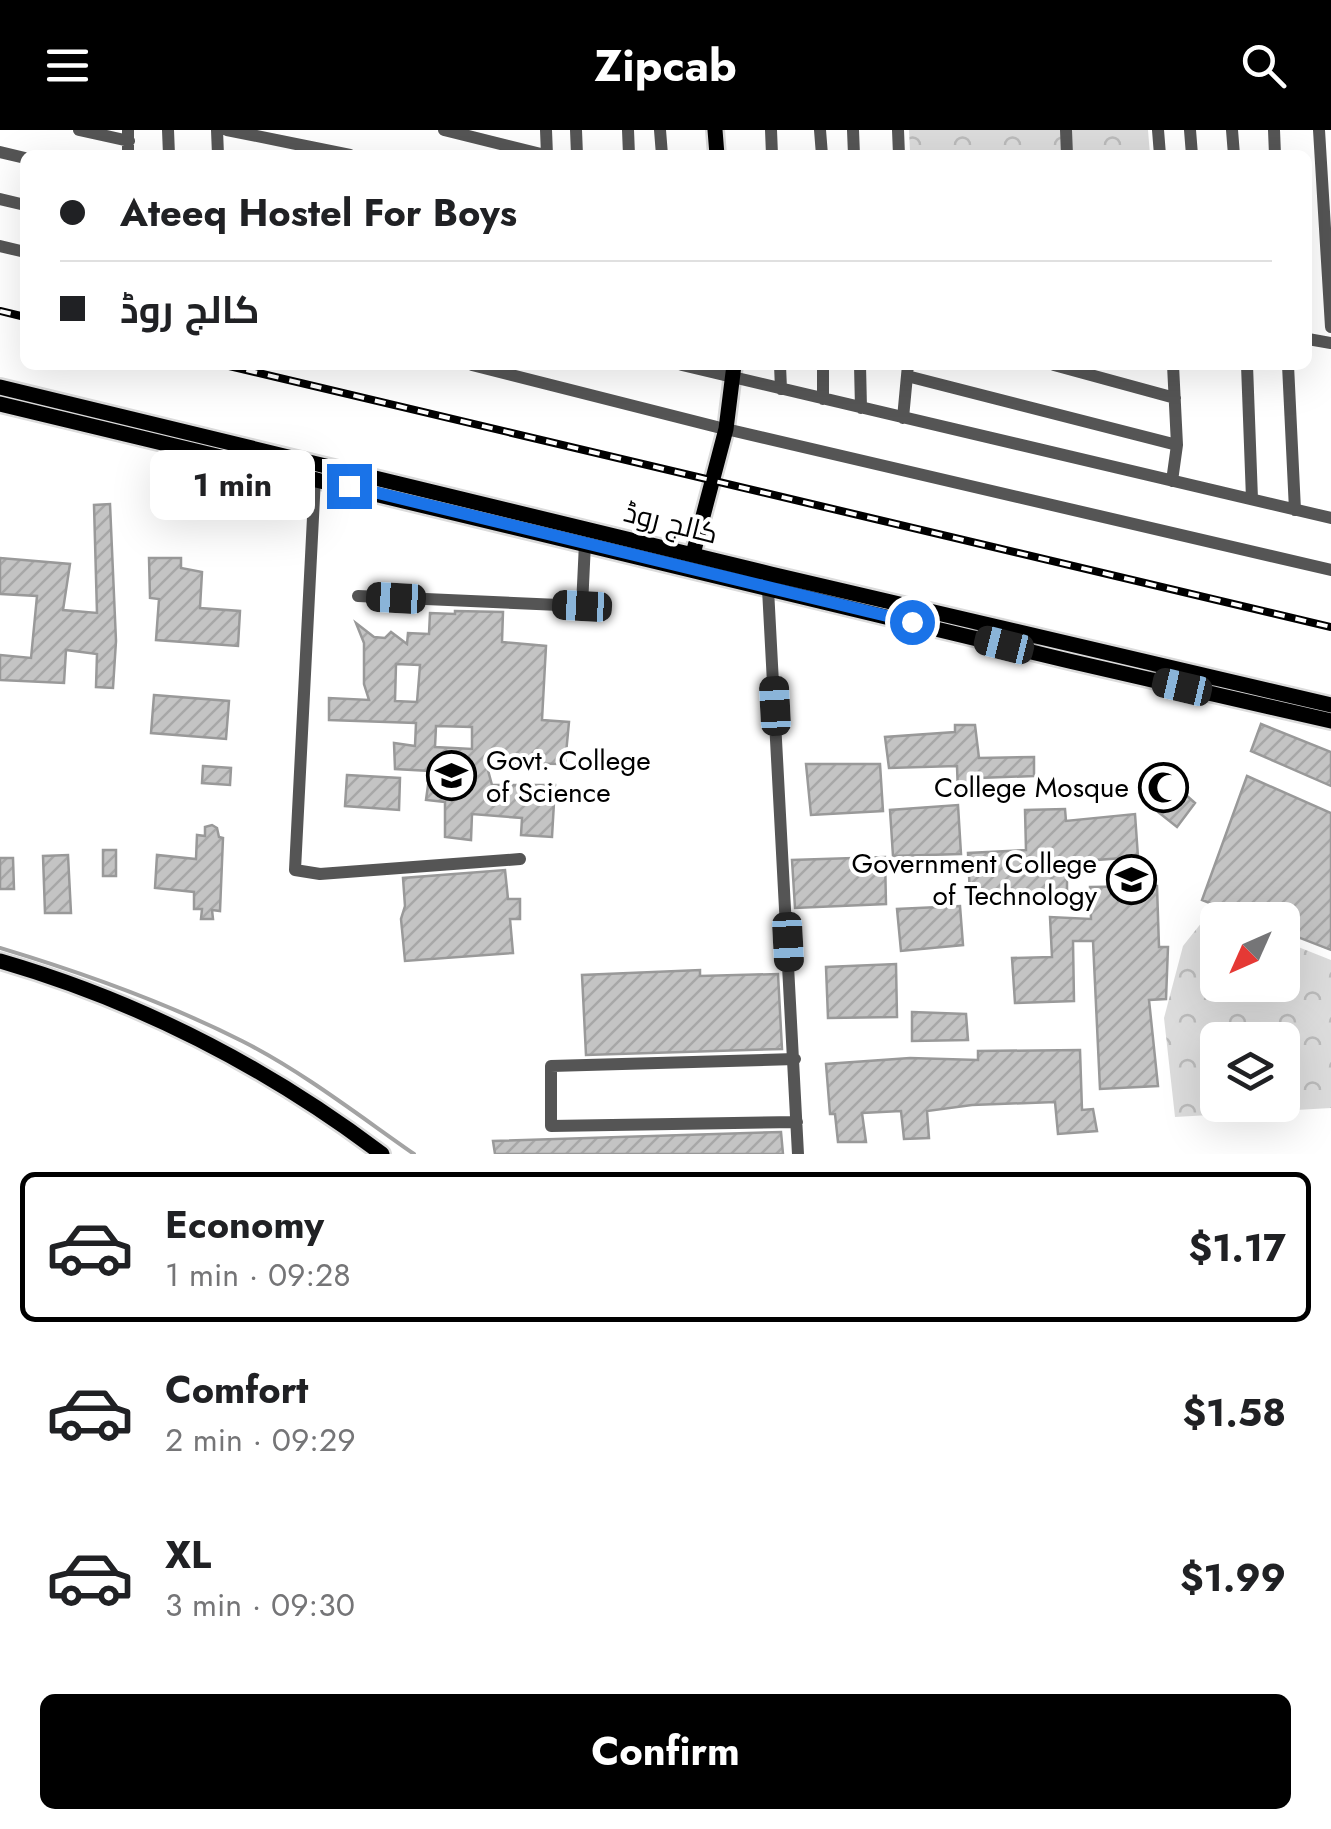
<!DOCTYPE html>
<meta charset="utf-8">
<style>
body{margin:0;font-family:Jost,Cairo,sans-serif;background:#f6f6f6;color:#202124;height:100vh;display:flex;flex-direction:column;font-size:38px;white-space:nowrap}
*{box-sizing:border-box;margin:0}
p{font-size:32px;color:#757577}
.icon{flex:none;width:55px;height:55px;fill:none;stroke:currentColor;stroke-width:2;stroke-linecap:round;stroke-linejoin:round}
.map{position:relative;height:1024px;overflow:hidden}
.panel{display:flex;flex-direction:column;background:#fff;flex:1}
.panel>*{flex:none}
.top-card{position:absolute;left:20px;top:20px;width:1292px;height:220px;border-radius:15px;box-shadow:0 10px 40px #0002;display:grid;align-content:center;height:220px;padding:0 40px;background:#fff}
.needle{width:65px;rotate:225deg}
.fabs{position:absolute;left:1200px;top:772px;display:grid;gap:20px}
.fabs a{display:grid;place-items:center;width:100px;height:100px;border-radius:15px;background:#fff;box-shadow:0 10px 40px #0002;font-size:50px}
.end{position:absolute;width:45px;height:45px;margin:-22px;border:12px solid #1a73e8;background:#fff;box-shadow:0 0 0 5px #fff}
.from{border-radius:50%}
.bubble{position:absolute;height:70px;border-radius:15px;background:#fff;box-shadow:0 10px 40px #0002;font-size:32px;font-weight:700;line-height:70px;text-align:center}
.car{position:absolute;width:30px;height:60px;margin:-30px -15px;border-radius:12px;box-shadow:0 0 8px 2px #0007;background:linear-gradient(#222 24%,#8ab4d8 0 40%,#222 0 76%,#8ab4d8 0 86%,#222 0)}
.top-card b{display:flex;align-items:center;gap:35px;height:95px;font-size:38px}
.top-card b+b{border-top:2px solid #e0e0e0}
.top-card i{width:25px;height:25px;background:#202124}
ul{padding:18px 0 0;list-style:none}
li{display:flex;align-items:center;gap:30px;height:150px;margin:0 20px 15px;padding:0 20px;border:5px solid transparent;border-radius:15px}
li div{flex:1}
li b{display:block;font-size:38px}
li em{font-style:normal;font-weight:700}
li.active{border-color:#000}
li>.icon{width:90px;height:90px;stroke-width:1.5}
.primary-button{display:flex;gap:20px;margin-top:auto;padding:20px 40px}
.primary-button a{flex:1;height:115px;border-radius:15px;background:#000;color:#fff;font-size:40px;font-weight:700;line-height:115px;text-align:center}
header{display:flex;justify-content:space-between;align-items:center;height:130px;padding:0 40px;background:#000;color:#fff;font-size:45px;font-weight:700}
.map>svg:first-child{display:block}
</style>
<header><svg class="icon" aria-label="menu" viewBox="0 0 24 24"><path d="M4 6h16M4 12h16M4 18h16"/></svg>Zipcab<svg class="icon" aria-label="search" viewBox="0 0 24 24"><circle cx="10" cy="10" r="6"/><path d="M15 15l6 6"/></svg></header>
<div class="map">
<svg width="1331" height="1024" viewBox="0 0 1331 1024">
<defs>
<pattern id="park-crowns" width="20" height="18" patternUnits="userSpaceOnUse" patternTransform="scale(2.5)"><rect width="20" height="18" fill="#dcdcdc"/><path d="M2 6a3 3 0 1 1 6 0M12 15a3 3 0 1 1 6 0" fill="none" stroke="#bbb"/></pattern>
<pattern id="building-hatch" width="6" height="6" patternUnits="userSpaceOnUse" patternTransform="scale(2.5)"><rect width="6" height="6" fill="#c4c4c4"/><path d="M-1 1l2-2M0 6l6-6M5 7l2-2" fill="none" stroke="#a7a7a7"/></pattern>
</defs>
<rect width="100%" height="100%" fill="#fff"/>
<path fill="url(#park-crowns)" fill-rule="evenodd" d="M909,0H1148L1150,25H924L910,21Z
M1206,787L1227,790H1218V855H1282L1283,811L1331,830V978L1175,987L1164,888L1183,816ZM1282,910V975H1218V910Z"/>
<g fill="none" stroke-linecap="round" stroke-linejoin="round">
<path stroke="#a3a3a3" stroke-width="4" d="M0,818C83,843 165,872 242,911C303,942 358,985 414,1024"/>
</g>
<path fill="url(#building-hatch)" stroke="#999" stroke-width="2.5" fill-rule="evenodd" d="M110,374L116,511L113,558L96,557L97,524L66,520L64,553L0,550V525L31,528L37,466L0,464V428L70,434L63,480L97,483L94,375Z
M149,428H181V438L202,442L200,478L240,481L238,516L156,510L159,469L150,468Z
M455,481L503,482L502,512L546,516L542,590L569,592L565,634L486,633L492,655H555L552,707L521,705L522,688L472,684L471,710L445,707V672L426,670L430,641L395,639L394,613L415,616L416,593L329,590V568L369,570L364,554V513L356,493L374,507L385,508L391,502L407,514L408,503L429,504L430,483L455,484ZM396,534L420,535L417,572L395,571ZM436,596L472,597V619L435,617Z
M154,565L229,571L226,609L151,603Z
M1261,594L1331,622V656L1251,621Z
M955,595H975L979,628L1034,627V646L978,648L979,663H958L957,636L889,638L885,607L955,602Z
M806,634H880L883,681L811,685Z
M203,636L231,638L230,655L202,653Z
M1161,643L1195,673L1177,697L1143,670Z
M347,645L400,648L399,680L345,676Z
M1247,646L1331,683V820L1282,801V790H1253L1202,770Z
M958,675L961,724L893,726L890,680Z
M1065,679L1066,691L1135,684L1138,727L1067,732V763L970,766L968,723L1026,720L1025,680Z
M212,695L217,698L219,707L223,708L220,781L212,780L213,789H201L202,779H194V762L155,758L157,725L196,729L197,705L205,706V697Z
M103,720H116V746H103Z
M68,725L71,783H45L43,726Z
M885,727L886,774L795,778L792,730Z
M0,728H13L14,759H0Z
M505,740L508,769H520V789H510L513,823L405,831L401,789L405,776L403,748Z
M1157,756L1159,817H1168L1166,869L1149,870L1158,956L1100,959L1093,811H1073L1074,871L1015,873L1012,828L1052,827L1050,787L1091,789L1090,757Z
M960,776L963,815L901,821L897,779Z
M896,834L897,887L828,888L826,837Z
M700,840V846L778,844L782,919L586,925L582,845Z
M912,882L966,884L968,910L912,911Z
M1080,920L1082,980L1093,979L1097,1001L1058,1004L1055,972L972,975L927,981L929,1008L904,1009L901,981L862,983L866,1012H838L835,984H830L826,934L910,928L978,930V921Z
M781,1002L783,1024H495L493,1011Z"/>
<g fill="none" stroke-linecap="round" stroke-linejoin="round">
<defs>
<path id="major" d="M715,0L717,25
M0,257L771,444L1331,575
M0,274L1069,531L1331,591
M693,424L726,299L734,235
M0,831C138,871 268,938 382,1024"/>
</defs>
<use href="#major" stroke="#dbdbdb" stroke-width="20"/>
<path stroke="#555" stroke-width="12" d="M79,0L129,11
M168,0L169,25
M217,0L218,25
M227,0L350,25
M444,0L545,25
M546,0L547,25
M576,0L577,25
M628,0L629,25
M660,0L662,25
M771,0L772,25
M820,0L822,25
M853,0L854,25
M898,0L899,25
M1066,0L1067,25
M1158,0L1160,25
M1190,0L1192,25
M1232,0L1234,25
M1274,0L1275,25
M1319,0L1331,197
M0,22L25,28
M128,25V0
M0,69L25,75
M0,116L25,122
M1308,209L1331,213
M472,235L717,297
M682,235L1331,388
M780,235L781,259
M860,235L861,278
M1054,235L1175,268
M1247,235L1252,369
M1288,235L1295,380
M907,246L1177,315
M823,269V235
M903,288L908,235
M726,299L1331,440
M315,348L295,740L320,744L520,729
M1172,351L1177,315L1173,235
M768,459L798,1024
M358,466L582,476L585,413
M795,929L551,936V996L797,992"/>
<use href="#major" stroke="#000" stroke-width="15"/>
<defs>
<path id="rail" d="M0,181L25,187
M225,235L1331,497"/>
</defs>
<use href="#rail" stroke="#000" stroke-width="8"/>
<use href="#rail" stroke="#fff" stroke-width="4" stroke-dasharray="11" stroke-linecap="butt"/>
</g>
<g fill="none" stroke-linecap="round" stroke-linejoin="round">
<path stroke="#1a73e8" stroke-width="12" d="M349,356L912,492"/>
</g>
<defs>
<symbol id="university-ring" viewBox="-11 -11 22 22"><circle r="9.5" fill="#fff" stroke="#000" stroke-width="1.5"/><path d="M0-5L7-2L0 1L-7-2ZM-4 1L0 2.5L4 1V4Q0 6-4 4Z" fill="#000"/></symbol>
<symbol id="mosque-ring" viewBox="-11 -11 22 22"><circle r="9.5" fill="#fff" stroke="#000" stroke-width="1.5"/><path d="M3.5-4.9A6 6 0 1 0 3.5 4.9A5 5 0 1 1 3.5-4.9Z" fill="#000"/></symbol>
</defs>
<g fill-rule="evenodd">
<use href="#university-ring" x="424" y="618" width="55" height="55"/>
<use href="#mosque-ring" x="1136" y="630" width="55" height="55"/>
<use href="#university-ring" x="1104" y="722" width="55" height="55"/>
</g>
<g text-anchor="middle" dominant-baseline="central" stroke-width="8" stroke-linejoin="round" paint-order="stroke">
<g font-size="28" fill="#000" stroke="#fff">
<text transform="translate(671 393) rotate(14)">کالج روڈ</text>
</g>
<g font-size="28" fill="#000" stroke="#fff" text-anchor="end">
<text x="486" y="630" text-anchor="start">Govt. College<tspan x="486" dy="32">of Science</tspan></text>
<text x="1129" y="657">College Mosque</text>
<text x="1097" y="733">Government College<tspan x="1097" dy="32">of Technology</tspan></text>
</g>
</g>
</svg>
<div class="fabs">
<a><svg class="needle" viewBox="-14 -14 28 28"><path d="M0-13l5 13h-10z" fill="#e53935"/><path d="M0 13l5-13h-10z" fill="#757577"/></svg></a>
<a><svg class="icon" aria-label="layers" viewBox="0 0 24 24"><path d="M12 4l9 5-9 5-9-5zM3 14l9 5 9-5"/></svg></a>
</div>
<i class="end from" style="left:912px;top:492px"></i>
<i class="end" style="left:349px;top:356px"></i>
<div class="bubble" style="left:150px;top:320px;width:165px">1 min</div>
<i class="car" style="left:396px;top:468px;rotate:273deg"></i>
<i class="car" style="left:582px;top:476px;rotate:273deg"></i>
<i class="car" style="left:1004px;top:515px;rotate:284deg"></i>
<i class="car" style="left:1182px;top:557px;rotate:283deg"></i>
<i class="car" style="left:775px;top:576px;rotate:357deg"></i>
<i class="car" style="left:788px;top:812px;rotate:177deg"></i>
<div class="top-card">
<b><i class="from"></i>Ateeq Hostel For Boys</b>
<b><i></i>کالج روڈ</b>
</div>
</div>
<section class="panel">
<ul>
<li class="active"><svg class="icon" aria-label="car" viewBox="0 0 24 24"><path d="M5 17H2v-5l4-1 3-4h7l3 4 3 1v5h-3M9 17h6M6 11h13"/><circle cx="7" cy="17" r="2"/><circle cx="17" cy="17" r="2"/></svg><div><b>Economy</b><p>1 min · 09:28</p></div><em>$1.17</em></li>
<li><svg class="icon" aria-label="car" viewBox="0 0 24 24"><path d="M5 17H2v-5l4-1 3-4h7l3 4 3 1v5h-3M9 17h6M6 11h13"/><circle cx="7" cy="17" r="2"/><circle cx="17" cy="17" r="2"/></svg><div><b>Comfort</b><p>2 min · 09:29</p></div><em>$1.58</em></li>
<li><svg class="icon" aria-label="car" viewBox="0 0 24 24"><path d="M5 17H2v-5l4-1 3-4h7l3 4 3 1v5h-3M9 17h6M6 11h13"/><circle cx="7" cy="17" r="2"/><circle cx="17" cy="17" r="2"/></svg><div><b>XL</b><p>3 min · 09:30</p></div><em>$1.99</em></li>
</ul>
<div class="primary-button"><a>Confirm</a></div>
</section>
